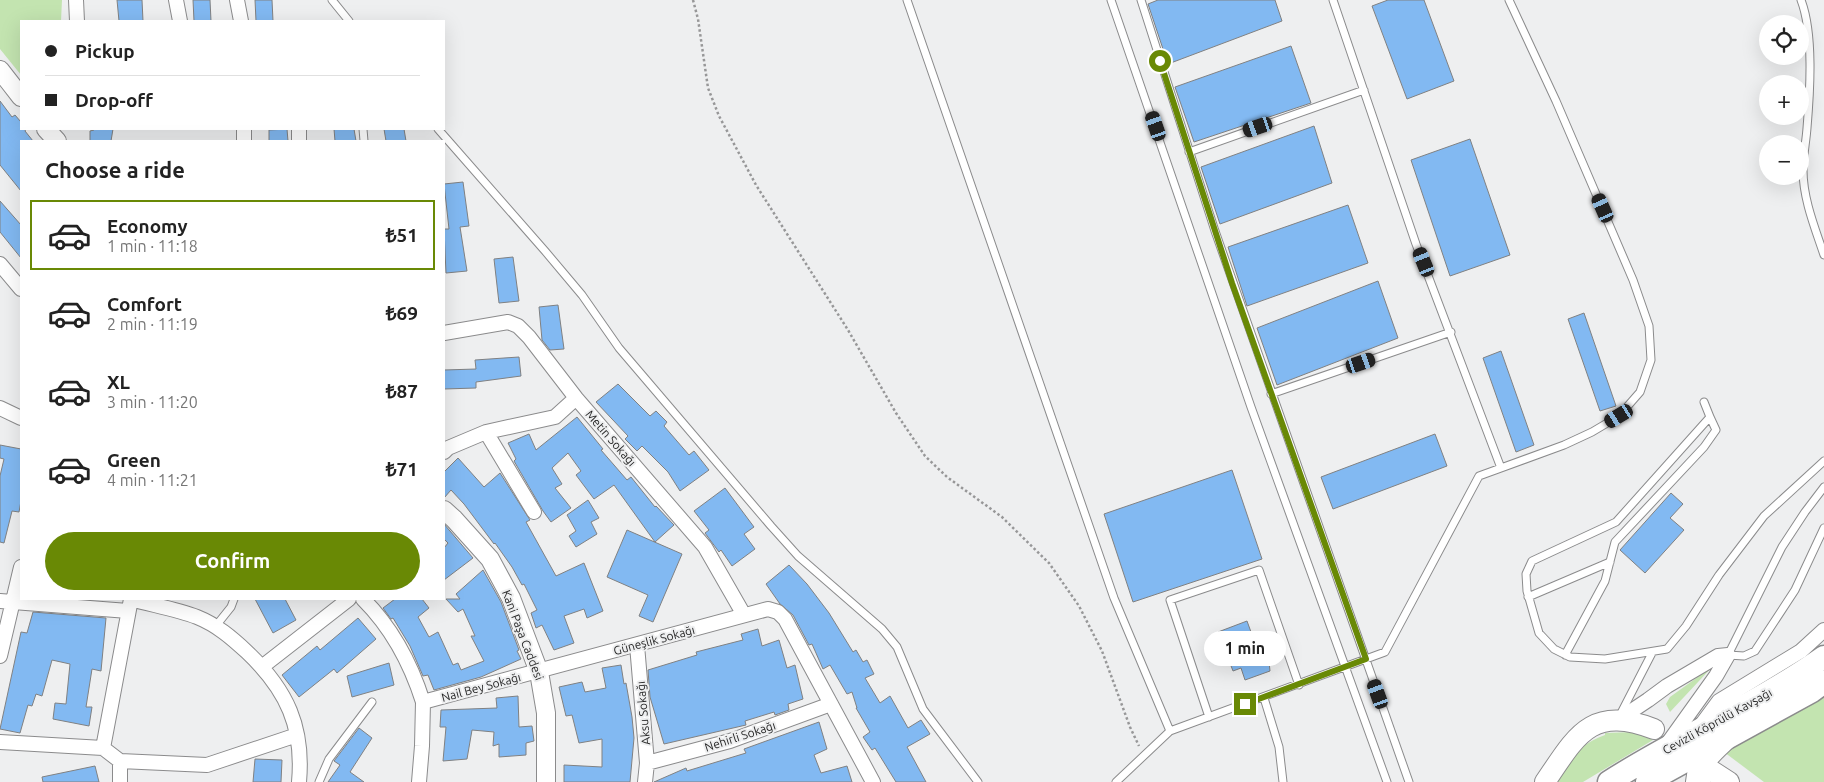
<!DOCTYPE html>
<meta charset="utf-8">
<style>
body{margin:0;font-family:Ubuntu,sans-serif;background:#f6f6f6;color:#222;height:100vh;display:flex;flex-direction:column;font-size:19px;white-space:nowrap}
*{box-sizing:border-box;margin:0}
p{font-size:16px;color:#767676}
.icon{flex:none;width:28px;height:28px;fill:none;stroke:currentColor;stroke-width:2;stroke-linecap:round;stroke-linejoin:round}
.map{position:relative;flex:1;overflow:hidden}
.panel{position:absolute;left:20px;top:140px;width:425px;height:460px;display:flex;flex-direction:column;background:#fff;border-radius:0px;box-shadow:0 5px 20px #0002}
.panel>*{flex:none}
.top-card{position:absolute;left:20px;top:20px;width:425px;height:110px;border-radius:0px;box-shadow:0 5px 20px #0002;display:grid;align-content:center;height:110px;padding:0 25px;background:#fff}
.fabs{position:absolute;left:1759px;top:15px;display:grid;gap:10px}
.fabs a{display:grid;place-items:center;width:50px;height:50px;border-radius:50%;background:#fff;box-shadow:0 5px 20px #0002;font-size:25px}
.end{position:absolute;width:22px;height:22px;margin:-11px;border:6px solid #698905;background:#fff;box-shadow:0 0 0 2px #fff}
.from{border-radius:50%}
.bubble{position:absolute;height:35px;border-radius:18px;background:#fff;box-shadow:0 5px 20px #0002;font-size:16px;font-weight:600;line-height:35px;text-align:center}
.car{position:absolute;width:15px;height:30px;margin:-15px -8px;border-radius:6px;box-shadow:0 0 4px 1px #0007;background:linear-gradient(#222 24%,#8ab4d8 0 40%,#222 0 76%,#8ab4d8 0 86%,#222 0)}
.top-card b{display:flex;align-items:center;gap:18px;height:48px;font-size:19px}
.top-card b+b{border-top:1px solid #e0e0e0}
.top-card i{width:12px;height:12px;background:#222}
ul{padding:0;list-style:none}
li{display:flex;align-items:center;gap:15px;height:70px;margin:0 10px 8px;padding:0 15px;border:2px solid transparent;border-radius:0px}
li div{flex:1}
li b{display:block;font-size:19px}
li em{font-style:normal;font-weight:600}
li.on{border-color:#698905}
li>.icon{width:45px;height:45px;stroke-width:1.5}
h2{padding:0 25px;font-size:22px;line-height:60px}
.primary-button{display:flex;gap:10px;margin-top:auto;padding:10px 25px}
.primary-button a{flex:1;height:58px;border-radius:30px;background:#698905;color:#fff;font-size:20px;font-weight:600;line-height:58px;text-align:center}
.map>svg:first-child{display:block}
</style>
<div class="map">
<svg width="1824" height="782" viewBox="0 0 1824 782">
<rect width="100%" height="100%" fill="#eeeff0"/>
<path fill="#c3e4b0" d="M0,0H62L61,21H21V75L0,49Z
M1713,666L1670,712L1666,704L1670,697Z
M1824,692V782H1764L1724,752Z
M1633,732L1653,740L1583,782H1554C1571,759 1577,745 1605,735V733Z"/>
<path fill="#82b9f2" stroke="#808182" d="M117,0H142L143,21H119Z
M193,0H210L211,21H194Z
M255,0H272L273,21H256Z
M1158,0H1275L1282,21L1168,64L1148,4Z
M1388,0H1424L1454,81L1407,99L1372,6Z
M1291,46L1311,103L1194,142L1175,87Z
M0,101L12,117L15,115L21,122V129H26L25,131L33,141H21V191L0,165Z
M1314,126L1332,183L1220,224L1201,167Z
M94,129H113L111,141H90V131L94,130Z
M287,129L288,141H269V130Z
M334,129H354L356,141H335Z
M384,129H404L406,141H386Z
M1470,139L1510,255L1450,276L1411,160Z
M463,182L469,226L460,227L467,271L446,273L444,229H449L444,184Z
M0,201L21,225V258L0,232Z
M1348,205L1368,263L1247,306L1228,247Z
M513,257L519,301L499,303L494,259Z
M1378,281L1398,338L1277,385L1257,328Z
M558,305L564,349L550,350L542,340L539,307Z
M1584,313L1616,406L1600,411L1568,319Z
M1501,351L1534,445L1516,452L1483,358Z
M519,357L521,376L476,382V388L444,389V370L476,369L475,360Z
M618,384L650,416L656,411L667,422L664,426L689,455L694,451L709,470L680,491L668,472L642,446L637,451L625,439L628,436L596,402Z
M577,417L603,449L601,450L627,480L631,477L655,507L656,506L674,525L655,542L614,485L594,499L576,475L581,471L568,453L552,468L562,484L555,488L571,508L551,522L543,511L514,461L516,459L508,443L529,434L536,450Z
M1435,434L1447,466L1333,509L1321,477Z
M0,445L21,449V501L19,512L12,511L4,543L0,542V476L4,459L0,458Z
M458,458L484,487L500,473L530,520L526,522L556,576L584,563L603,611L587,618L584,609L564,616L574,643L554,650L542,625L536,628L531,613L537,610L524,584L522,585L512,567L495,543L494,544L464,504L451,490L444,498V472Z
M1232,470L1262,559L1133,602L1104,514Z
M725,488L754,527L744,534L755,549L732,566L721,550L719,552L705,533L709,530L694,511Z
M1671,493L1683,504L1670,518L1684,530L1645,573L1620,550Z
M588,500L599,518L591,522L597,534L576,547L569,536L576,531L567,515Z
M444,524L473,558L444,580V548L448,543L444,539Z
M627,530L682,554L653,622L639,616L648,595L607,577Z
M789,565L807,584L829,613L853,652L856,650L863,662L867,660L874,674L865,678L880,703L890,696L908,728L921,720L930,734L907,747L926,782H896L875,748L872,750L863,737L870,732L856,708H857L852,692L847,694L830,665L823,669L812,644L809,645L793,615L780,604L766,584Z
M483,570L501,602L519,650L517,651L521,659L481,677L434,690L428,675L423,676L410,646L393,618L391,619L383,608L395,599H422L429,608L418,617L429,637L438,632L453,665L458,663L461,670L484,661L471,636H475L463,609L458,612L446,599H460L456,594Z
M255,599H285L296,620L273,633Z
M33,612L106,618L101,671L92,669L86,707H92L89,726L53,719L55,703L66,704L70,664L52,660L42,696L36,694L32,706L28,705L20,733L0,729L21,632L27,633Z
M358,618L376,639L337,673L334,669L299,697L282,675L317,646L320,650Z
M1247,621L1255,643L1267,642L1270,671L1245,680L1241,668L1233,671L1218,632Z
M758,629L762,646L779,640L787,668L795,665L803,699L788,704L789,710L775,715L774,712L745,721L746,725L664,744L650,697L648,670L697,655L696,652L743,640L741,634Z
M389,663L394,685L352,697L347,676Z
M621,665L624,684L626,683L632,717L634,738L630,782H564V765L602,767V739L579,743L572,715L566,716L559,687L582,682L585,692L606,688L602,668Z
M518,696L519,727L532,726L534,741L526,743V755L499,757V744L493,746L494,732L472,730L467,759L443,761L446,727H440L441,710L497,708L496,698Z
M819,722L827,749L814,755L821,773L847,766L852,782H654L686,768L687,771L746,753L744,749Z
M359,728L372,738L350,772L364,782H328L340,765L334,761Z
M255,759L282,760L281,782H253Z
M95,766L99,782H43L42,777Z"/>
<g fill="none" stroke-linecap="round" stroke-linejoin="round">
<defs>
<path id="service" d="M332,0L349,21
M907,0L1114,598L1170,731
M1111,0L1251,407L1387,782
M1141,0L1215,231L1409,782
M1801,0C1814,34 1810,92 1807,128C1806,142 1803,156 1803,170C1803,199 1815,228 1824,255
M363,129L364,141
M438,129L545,251L582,295L619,348L771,526L798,556L882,629L897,647L923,709L978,782
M1189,152L1364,90
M1271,394L1451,332
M1704,402L1710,417L1616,522L1532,561L1526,574L1527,591L1539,633L1554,649L1570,657L1605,659L1667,649L1686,626L1719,575L1764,516L1824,461
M1501,468L1564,445L1592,432L1619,416L1640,392L1651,360L1649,326L1633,280L1556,101L1509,0
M1824,487L1805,512L1782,547L1728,655L1744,656L1755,651L1795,590L1824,528
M1528,597L1610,562
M215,627L231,607L234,599
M1565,655L1605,581L1615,542L1704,447L1716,430L1710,417
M1264,698L1279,747L1283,782
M1620,715L1652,653
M1209,717L1170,600L1259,570L1299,685
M319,782L329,759L372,702
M1116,782L1170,731L1385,652L1479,476L1501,468L1416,244L1333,0"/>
<path id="minor" d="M76,0L77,21
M176,0L180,21
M237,0L241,21
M299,129V141
M244,141V129
M0,264L21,289
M444,333L508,322L518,326L529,337L576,398L705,547L744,615
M0,408L21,418
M486,432L534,512
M444,452L448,448L486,432L555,417L576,398
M131,599C152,605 176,609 197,617C217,625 232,638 247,652C287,690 304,727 299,782
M363,599C391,627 411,664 423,702
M0,601L128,611
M637,645L647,763L645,782
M0,656L21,567
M263,666L349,599
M1618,720L1648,700L1667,686L1718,656L1728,655
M1702,724L1719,701L1801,651L1824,630
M0,742L103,748L120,761
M1668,743L1716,676L1728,655
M103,748L131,599
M120,761L207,765L297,735
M647,763L730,741L831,704
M120,782V761
M419,782L422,746L423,702L768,609L778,612L785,619L873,782"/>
<path id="tertiary" d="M0,70L21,97
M46,129L57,141
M444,510L454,519L490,559L511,598L539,672L546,713V782"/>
<path id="secondary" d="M1712,771L1729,782
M1545,782C1577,735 1591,705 1654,729"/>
<path id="primary" d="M1609,782C1679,737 1756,705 1824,657
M1647,782L1812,691L1824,682"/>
<path id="trunk" d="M1698,782C1700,760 1708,754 1724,739"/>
</defs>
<use href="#service" stroke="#8b8b8c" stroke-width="9"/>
<use href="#minor" stroke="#8b8b8c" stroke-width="16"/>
<use href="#tertiary" stroke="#8b8b8c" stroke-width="20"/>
<use href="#secondary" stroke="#8b8b8c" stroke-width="22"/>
<use href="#primary" stroke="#8b8b8c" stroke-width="25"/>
<use href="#trunk" stroke="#8b8b8c" stroke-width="26"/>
<path stroke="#979798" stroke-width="2.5" stroke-dasharray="2.5 2.5" stroke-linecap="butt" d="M693,0L698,19L708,88L719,116L756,185L848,330L896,413L925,456L947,477L1002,517L1049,563L1079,606L1102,651L1130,727L1139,746"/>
<use href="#service" stroke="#fff" stroke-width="7"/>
<use href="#minor" stroke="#fff" stroke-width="14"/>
<use href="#tertiary" stroke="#fff" stroke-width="18"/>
<use href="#secondary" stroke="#fff" stroke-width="20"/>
<use href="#primary" stroke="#fff" stroke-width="22"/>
<use href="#trunk" stroke="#fff" stroke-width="24"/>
</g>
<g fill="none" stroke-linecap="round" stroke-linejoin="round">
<path stroke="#698905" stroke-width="6" d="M1160,61L1232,283L1366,659L1245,704"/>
</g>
<g text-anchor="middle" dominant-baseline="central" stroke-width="4" stroke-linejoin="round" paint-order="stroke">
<g font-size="12" fill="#272727" stroke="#eeeff0">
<text transform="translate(611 438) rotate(49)">Metin Sokağı</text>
<text transform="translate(523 635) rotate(69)">Kani Paşa Caddesi</text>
<text transform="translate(654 640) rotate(-15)">Güneşlik Sokağı</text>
<text transform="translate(481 687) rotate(-15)">Nail Bey Sokağı</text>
<text transform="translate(643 713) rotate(-95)">Aksu Sokağı</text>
<text transform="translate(1717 721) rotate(-29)">Cevizli Köprülü Kavşağı</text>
<text transform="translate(740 736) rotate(-18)">Nehirli Sokağı</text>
</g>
</g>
</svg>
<div class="fabs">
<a><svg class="icon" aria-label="locate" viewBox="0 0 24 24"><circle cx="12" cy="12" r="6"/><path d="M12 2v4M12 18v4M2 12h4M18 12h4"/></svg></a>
<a>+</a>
<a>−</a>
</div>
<i class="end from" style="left:1160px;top:61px"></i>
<i class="end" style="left:1245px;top:704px"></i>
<div class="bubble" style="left:1204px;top:631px;width:82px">1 min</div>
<i class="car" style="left:1156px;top:126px;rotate:341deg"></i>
<i class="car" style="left:1258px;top:127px;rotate:251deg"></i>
<i class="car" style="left:1603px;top:208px;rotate:336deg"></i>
<i class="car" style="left:1424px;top:262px;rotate:338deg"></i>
<i class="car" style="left:1361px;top:363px;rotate:71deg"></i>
<i class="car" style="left:1619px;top:416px;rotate:239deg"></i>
<i class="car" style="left:1378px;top:694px;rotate:340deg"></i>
<div class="top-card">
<b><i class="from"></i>Pickup</b>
<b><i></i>Drop-off</b>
</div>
<section class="panel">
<h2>Choose a ride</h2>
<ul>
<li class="on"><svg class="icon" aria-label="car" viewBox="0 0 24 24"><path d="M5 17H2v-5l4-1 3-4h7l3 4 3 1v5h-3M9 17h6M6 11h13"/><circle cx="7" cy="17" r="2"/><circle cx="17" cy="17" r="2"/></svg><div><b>Economy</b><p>1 min · 11:18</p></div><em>₺51</em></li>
<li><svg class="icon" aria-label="car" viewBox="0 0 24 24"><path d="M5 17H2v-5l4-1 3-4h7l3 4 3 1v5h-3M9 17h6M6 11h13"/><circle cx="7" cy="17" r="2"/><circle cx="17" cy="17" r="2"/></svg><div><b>Comfort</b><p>2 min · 11:19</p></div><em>₺69</em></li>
<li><svg class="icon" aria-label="car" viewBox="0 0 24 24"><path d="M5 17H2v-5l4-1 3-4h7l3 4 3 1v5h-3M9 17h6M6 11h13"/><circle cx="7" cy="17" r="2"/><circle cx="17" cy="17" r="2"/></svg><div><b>XL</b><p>3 min · 11:20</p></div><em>₺87</em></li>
<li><svg class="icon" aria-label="car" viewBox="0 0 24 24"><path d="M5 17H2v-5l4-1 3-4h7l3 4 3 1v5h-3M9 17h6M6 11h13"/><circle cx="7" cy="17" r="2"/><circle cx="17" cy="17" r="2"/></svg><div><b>Green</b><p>4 min · 11:21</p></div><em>₺71</em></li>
</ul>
<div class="primary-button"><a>Confirm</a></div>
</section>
</div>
